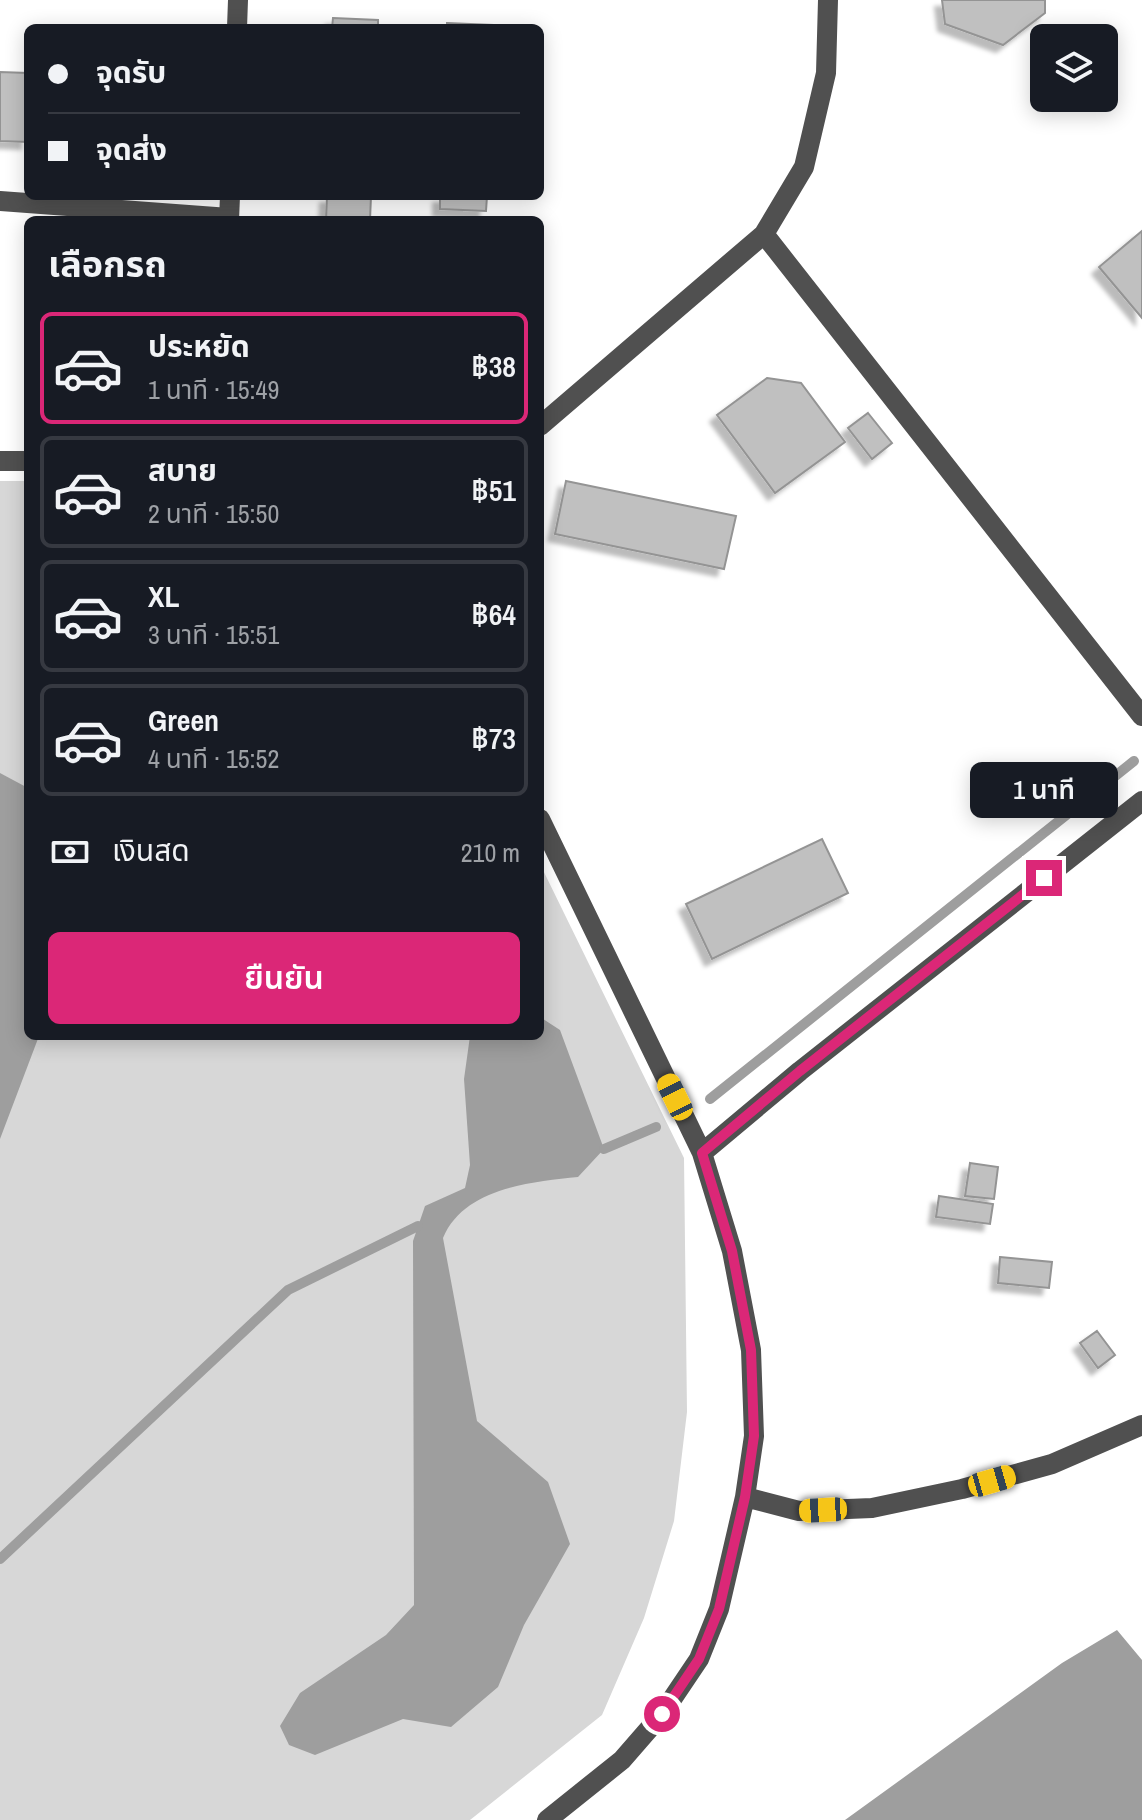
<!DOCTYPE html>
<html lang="th">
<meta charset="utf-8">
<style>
body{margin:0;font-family:"Archivo Narrow","Noto Sans Thai",sans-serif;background:#242831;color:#f1f3f6;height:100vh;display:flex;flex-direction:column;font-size:30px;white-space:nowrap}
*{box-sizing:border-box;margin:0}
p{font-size:26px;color:#9ea1a6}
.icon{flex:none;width:44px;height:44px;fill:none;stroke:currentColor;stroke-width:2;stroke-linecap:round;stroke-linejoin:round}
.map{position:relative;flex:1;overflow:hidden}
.drawer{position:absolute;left:24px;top:216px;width:520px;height:824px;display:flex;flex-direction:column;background:#171b24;border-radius:12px;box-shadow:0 4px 20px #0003}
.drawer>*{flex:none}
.hud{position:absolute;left:24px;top:24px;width:520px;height:176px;border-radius:12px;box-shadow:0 4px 20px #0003;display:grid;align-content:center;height:176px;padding:0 24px;background:#171b24}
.controls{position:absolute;left:1030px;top:24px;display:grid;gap:16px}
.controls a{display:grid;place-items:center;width:88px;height:88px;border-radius:12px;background:#171b24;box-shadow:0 4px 20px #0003;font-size:40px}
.end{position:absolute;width:36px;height:36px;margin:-18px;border:10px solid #db2777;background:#fff;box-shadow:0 0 0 4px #fff}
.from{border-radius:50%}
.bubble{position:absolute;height:56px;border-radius:12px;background:#171b24;box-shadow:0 4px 20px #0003;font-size:26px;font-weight:600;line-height:56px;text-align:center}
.car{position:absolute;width:24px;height:48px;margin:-24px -12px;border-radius:10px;box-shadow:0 0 6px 2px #0007;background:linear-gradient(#f5c518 24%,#345 0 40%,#f5c518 0 76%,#345 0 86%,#f5c518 0)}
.hud b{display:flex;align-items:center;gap:28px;height:76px;font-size:30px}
.hud b+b{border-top:2px solid #363941}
.hud i{width:20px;height:20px;background:#f1f3f6}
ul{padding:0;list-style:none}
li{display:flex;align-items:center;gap:24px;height:112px;margin:0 16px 12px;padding:0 8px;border:4px solid #363941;border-radius:12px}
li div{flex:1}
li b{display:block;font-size:30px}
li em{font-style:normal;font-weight:600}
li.active{border-color:#db2777}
li>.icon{width:72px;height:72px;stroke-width:1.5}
h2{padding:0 24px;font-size:36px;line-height:96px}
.pay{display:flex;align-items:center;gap:20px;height:88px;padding:0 24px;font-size:30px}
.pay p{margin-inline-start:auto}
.action{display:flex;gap:16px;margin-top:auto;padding:16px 24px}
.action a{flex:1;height:92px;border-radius:12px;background:#db2777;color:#fff;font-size:32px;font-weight:600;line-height:92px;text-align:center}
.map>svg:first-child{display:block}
</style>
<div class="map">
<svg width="1142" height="1820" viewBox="0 0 1142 1820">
<defs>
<filter id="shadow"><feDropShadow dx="-7" dy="7" stdDeviation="2" flood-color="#0004"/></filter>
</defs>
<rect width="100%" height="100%" fill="#fff"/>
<path fill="#d7d7d7" d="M0,481H28V1036H540V864L684,1158L687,1412L674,1521L644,1618L602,1715L470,1820H0Z"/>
<path fill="#9e9e9e" d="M0,773L28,788V1036H39L0,1139Z
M540,1017L560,1030L604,1149L578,1177C530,1182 464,1188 443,1238L477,1421L548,1482L570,1544L524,1625L498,1687L451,1727L403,1719L315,1755L289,1745L280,1726L300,1693L386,1635L414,1605L413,1241L425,1206L465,1188L470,1165L464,1079L470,1036H540Z
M1117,1630L1142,1660V1820H845L1062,1663Z"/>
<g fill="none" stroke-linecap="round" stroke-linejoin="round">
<path stroke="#9e9e9e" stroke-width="10" d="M710,1099L1134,761
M604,1149L656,1127
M0,1559L288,1290L418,1226"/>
</g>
<path fill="#c0c0c0" stroke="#949494" stroke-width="2" filter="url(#shadow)" d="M942,0H1045V13L1003,45L945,24Z
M333,18L378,20V28H332Z
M447,23L493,25V28H447Z
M0,72L28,73V142L0,141Z
M327,196H371L370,220H326Z
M440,196H487L486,211L440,209Z
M1142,231V318L1099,267Z
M767,378L801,383L845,442L775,493L717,415Z
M868,413L892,443L872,459L848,428Z
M566,481L736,516L724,569L555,534Z
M822,839L848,893L712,959L686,904Z
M970,1163L998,1167L994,1199L965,1196Z
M939,1196L993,1204L990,1224L936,1217Z
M1000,1257L1052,1262L1049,1288L998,1283Z
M1097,1331L1115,1355L1098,1368L1080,1343Z"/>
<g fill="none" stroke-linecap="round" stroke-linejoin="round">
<path stroke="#505050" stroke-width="20" d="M237,28L238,0
M0,201L229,218
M229,220L230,196
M764,234L1142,716
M540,426L764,234L804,167L826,73L828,0
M0,461H28
M540,819L702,1153L732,1251L751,1350L754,1436L745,1497L719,1609L699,1659L662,1714L622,1760L547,1820
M702,1153L800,1071L1142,801
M745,1497L799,1511L872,1508L962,1489L1052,1464L1142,1425"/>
</g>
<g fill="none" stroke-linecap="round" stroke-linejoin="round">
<path stroke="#db2777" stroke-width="10" d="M662,1714L699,1659L719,1609L745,1497L754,1436L751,1350L732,1251L702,1153L800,1071L1044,878"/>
</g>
</svg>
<div class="controls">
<a><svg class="icon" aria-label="layers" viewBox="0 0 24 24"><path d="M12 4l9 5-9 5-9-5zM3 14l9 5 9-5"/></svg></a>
</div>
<i class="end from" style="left:662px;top:1714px"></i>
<i class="end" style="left:1044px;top:878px"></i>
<div class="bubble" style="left:970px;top:762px;width:148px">1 นาที</div>
<i class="car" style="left:675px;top:1097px;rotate:334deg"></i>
<i class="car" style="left:992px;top:1481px;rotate:74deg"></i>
<i class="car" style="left:823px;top:1510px;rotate:267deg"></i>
<div class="hud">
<b><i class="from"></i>จุดรับ</b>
<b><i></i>จุดส่ง</b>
</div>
<section class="drawer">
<h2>เลือกรถ</h2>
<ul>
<li class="active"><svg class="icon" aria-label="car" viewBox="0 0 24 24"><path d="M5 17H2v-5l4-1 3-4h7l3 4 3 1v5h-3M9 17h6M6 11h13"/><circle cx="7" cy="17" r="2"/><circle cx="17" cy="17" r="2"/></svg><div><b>ประหยัด</b><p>1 นาที · 15:49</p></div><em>฿38</em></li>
<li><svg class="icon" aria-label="car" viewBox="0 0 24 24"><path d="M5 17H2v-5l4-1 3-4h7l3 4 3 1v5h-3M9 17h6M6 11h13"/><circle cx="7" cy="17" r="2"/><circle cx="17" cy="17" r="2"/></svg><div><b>สบาย</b><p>2 นาที · 15:50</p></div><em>฿51</em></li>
<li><svg class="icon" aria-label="car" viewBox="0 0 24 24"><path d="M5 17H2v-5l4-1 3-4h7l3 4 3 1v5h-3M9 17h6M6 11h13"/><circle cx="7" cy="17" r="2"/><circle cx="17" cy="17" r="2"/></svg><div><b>XL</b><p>3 นาที · 15:51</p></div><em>฿64</em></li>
<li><svg class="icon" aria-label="car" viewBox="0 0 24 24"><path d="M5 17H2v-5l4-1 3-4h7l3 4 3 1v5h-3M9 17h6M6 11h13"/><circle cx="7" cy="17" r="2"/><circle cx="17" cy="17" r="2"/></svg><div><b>Green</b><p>4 นาที · 15:52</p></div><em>฿73</em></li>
</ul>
<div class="pay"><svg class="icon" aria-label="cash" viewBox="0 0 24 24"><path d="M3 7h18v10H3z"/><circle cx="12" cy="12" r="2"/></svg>เงินสด<p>210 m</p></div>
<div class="action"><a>ยืนยัน</a></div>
</section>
</div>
